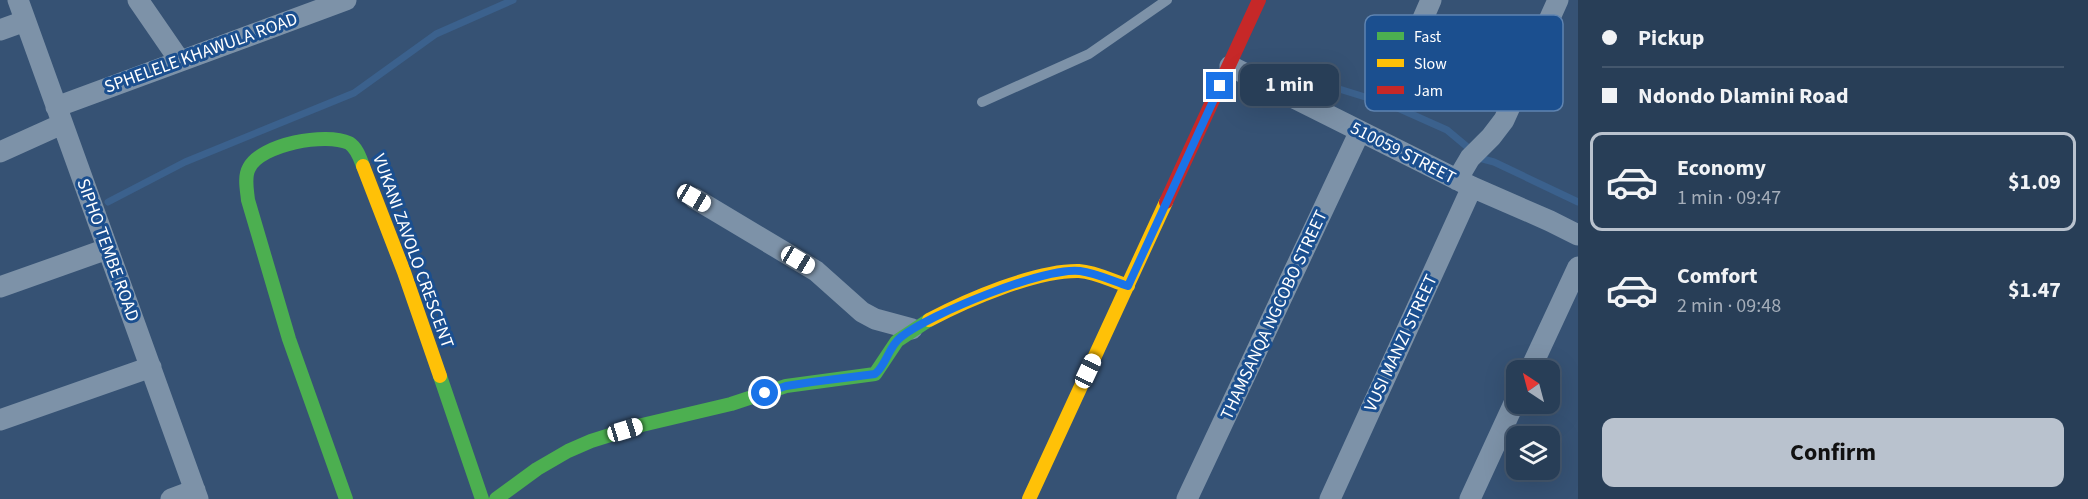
<!DOCTYPE html>
<meta charset="utf-8">
<style>
body{margin:0;font-family:"Source Sans 3",sans-serif;background:#30455d;color:#f1f3f6;height:100vh;display:flex;flex-direction:column;font-size:22px;white-space:nowrap}
*{box-sizing:border-box;margin:0}
p{font-size:20px;color:#a5aeba}
.icon{flex:none;width:33px;height:33px;fill:none;stroke:currentColor;stroke-width:2;stroke-linecap:round;stroke-linejoin:round}
.map{position:relative;flex:1;overflow:hidden}
.details{display:flex;flex-direction:column;background:#283e57;width:510px}
.details>*{flex:none}
.hud{display:grid;align-content:center;height:132px;padding:0 24px;background:#283e57}
.needle{width:39px;rotate:324deg}
.tools{position:absolute;left:1506px;top:360px;display:grid;gap:12px}
.tools a{display:grid;place-items:center;width:54px;height:54px;border-radius:12px;background:#283e57;box-shadow:0 6px 24px #0002,0 0 0 2px #44576d;font-size:30px}
.end{position:absolute;width:27px;height:27px;margin:-14px;border:8px solid #1a73e8;background:#fff;box-shadow:0 0 0 3px #fff}
.from{border-radius:50%}
.bubble{position:absolute;height:42px;border-radius:12px;background:#283e57;box-shadow:0 6px 24px #0002,0 0 0 2px #44576d;font-size:20px;font-weight:700;line-height:42px;text-align:center}
.car{position:absolute;width:18px;height:36px;margin:-18px -9px;border-radius:8px;box-shadow:0 0 4px 2px #0007;background:linear-gradient(#fff 24%,#345 0 40%,#fff 0 76%,#345 0 86%,#fff 0)}
.hud b{display:flex;align-items:center;gap:21px;height:57px;font-size:22px}
.hud b+b{border-top:2px solid #44576d}
.hud i{width:15px;height:15px;background:#f1f3f6}
ul{padding:0;list-style:none}
li{display:flex;align-items:center;gap:18px;height:99px;margin:0 12px 9px;padding:0 12px;border:3px solid transparent;border-radius:12px}
li div{flex:1}
li b{display:block;font-size:22px}
li em{font-style:normal;font-weight:700}
li.selected{border-color:#b9c2ce}
li>.icon{width:54px;height:54px;stroke-width:1.5}
.primary-button{display:flex;gap:12px;margin-top:auto;padding:12px 24px}
.primary-button a{flex:1;height:69px;border-radius:12px;background:#b9c2ce;color:#111;font-size:24px;font-weight:700;line-height:69px;text-align:center}
main{display:flex;flex:1;min-height:0}
.map>svg:first-child{display:block}
</style>
<main>
<div class="map">
<svg width="1578" height="499" viewBox="0 0 1578 499">
<rect width="100%" height="100%" fill="#365274"/>
<g fill="none" stroke-linecap="round" stroke-linejoin="round">
<path stroke="#3b618d" stroke-width="7" d="M1323,84L1391,105L1447,130L1471,150
M1479,158L1494,162L1578,202
M108,202L185,162L354,93L436,34L513,0"/>
<path stroke="#7d92a8" stroke-width="10" d="M982,102L1089,54L1167,0"/>
<path stroke="#7d92a8" stroke-width="21" d="M18,0L198,499
M138,0L180,61
M0,30L25,21
M1415,37L1431,0
M1230,66L1472,187L1550,221L1578,235
M56,107L346,0
M0,152L62,124
M1457,180L1470,158L1491,137L1504,120L1558,0
M694,198L816,271L862,312L875,319L912,329
M0,287L107,249
M1530,370L1578,267
M0,420L151,367
M171,499L195,490
M1187,499L1360,131
M1330,499L1472,187
M1470,499L1516,399"/>
<path stroke="#4caf50" stroke-width="14" d="M440,376L482,499
M346,499L289,339L248,200C247,190 244,177 249,168C261,144 326,132 349,143C357,148 360,158 363,166
M496,499L537,469L568,451L591,441L642,425L731,404L786,386L875,374L897,341L929,320"/>
<path stroke="#ffc107" stroke-width="14" d="M363,166L404,272L440,376
M929,320C967,300 1036,270 1079,271C1096,272 1112,281 1128,286
M1029,499L1166,202"/>
<path stroke="#c62828" stroke-width="14" d="M1166,202L1259,0"/>
</g>
<g fill="none" stroke-linecap="round" stroke-linejoin="round">
<path stroke="#1a73e8" stroke-width="8" d="M765,393L786,386L812,382L875,374C887,364 888,347 901,337C930,314 1044,267 1080,271C1096,273 1113,281 1128,286L1220,86"/>
</g>
<g text-anchor="middle" dominant-baseline="central" stroke-width="6" stroke-linejoin="round" paint-order="stroke">
<g font-size="18" fill="#fff" stroke="#1b4f8f">
<text transform="translate(201 53) rotate(-20)">SPHELELE KHAWULA ROAD</text>
<text transform="translate(1403 153) rotate(27)">510059 STREET</text>
<text transform="translate(108 250) rotate(70)">SIPHO TEMBE ROAD</text>
<text transform="translate(413 251) rotate(70)">VUKANI ZAVOLO CRESCENT</text>
<text transform="translate(1274 315) rotate(-65)">THAMSANQA NGCOBO STREET</text>
<text transform="translate(1401 343) rotate(-65)">VUSI MANZI STREET</text>
</g>
</g>
<rect x="1365" y="15" width="198" height="96" rx="9" fill="#1b4f8f" stroke="#5f84b1" stroke-width="1.5"/>
<rect x="1377" y="32" width="27" height="8" fill="#4caf50"/>
<rect x="1377" y="59" width="27" height="8" fill="#ffc107"/>
<rect x="1377" y="86" width="27" height="8" fill="#c62828"/>
<g font-size="16" fill="#fff">
<text x="1414" y="42">Fast</text>
<text x="1414" y="69">Slow</text>
<text x="1414" y="96">Jam</text>
</g>
</svg>
<div class="tools">
<a><svg class="needle" viewBox="-14 -14 28 28"><path d="M0-13l5 13h-10z" fill="#e53935"/><path d="M0 13l5-13h-10z" fill="#a5aeba"/></svg></a>
<a><svg class="icon" aria-label="layers" viewBox="0 0 24 24"><path d="M12 4l9 5-9 5-9-5zM3 14l9 5 9-5"/></svg></a>
</div>
<i class="end from" style="left:765px;top:393px"></i>
<i class="end" style="left:1220px;top:86px"></i>
<div class="bubble" style="left:1240px;top:64px;width:99px">1 min</div>
<i class="car" style="left:694px;top:198px;rotate:120deg"></i>
<i class="car" style="left:798px;top:260px;rotate:121deg"></i>
<i class="car" style="left:1088px;top:371px;rotate:25deg"></i>
<i class="car" style="left:625px;top:430px;rotate:73deg"></i>
</div>
<section class="details">
<div class="hud">
<b><i class="from"></i>Pickup</b>
<b><i></i>Ndondo Dlamini Road</b>
</div>
<ul>
<li class="selected"><svg class="icon" aria-label="car" viewBox="0 0 24 24"><path d="M5 17H2v-5l4-1 3-4h7l3 4 3 1v5h-3M9 17h6M6 11h13"/><circle cx="7" cy="17" r="2"/><circle cx="17" cy="17" r="2"/></svg><div><b>Economy</b><p>1 min · 09:47</p></div><em>$1.09</em></li>
<li><svg class="icon" aria-label="car" viewBox="0 0 24 24"><path d="M5 17H2v-5l4-1 3-4h7l3 4 3 1v5h-3M9 17h6M6 11h13"/><circle cx="7" cy="17" r="2"/><circle cx="17" cy="17" r="2"/></svg><div><b>Comfort</b><p>2 min · 09:48</p></div><em>$1.47</em></li>
</ul>
<div class="primary-button"><a>Confirm</a></div>
</section>
</main>
